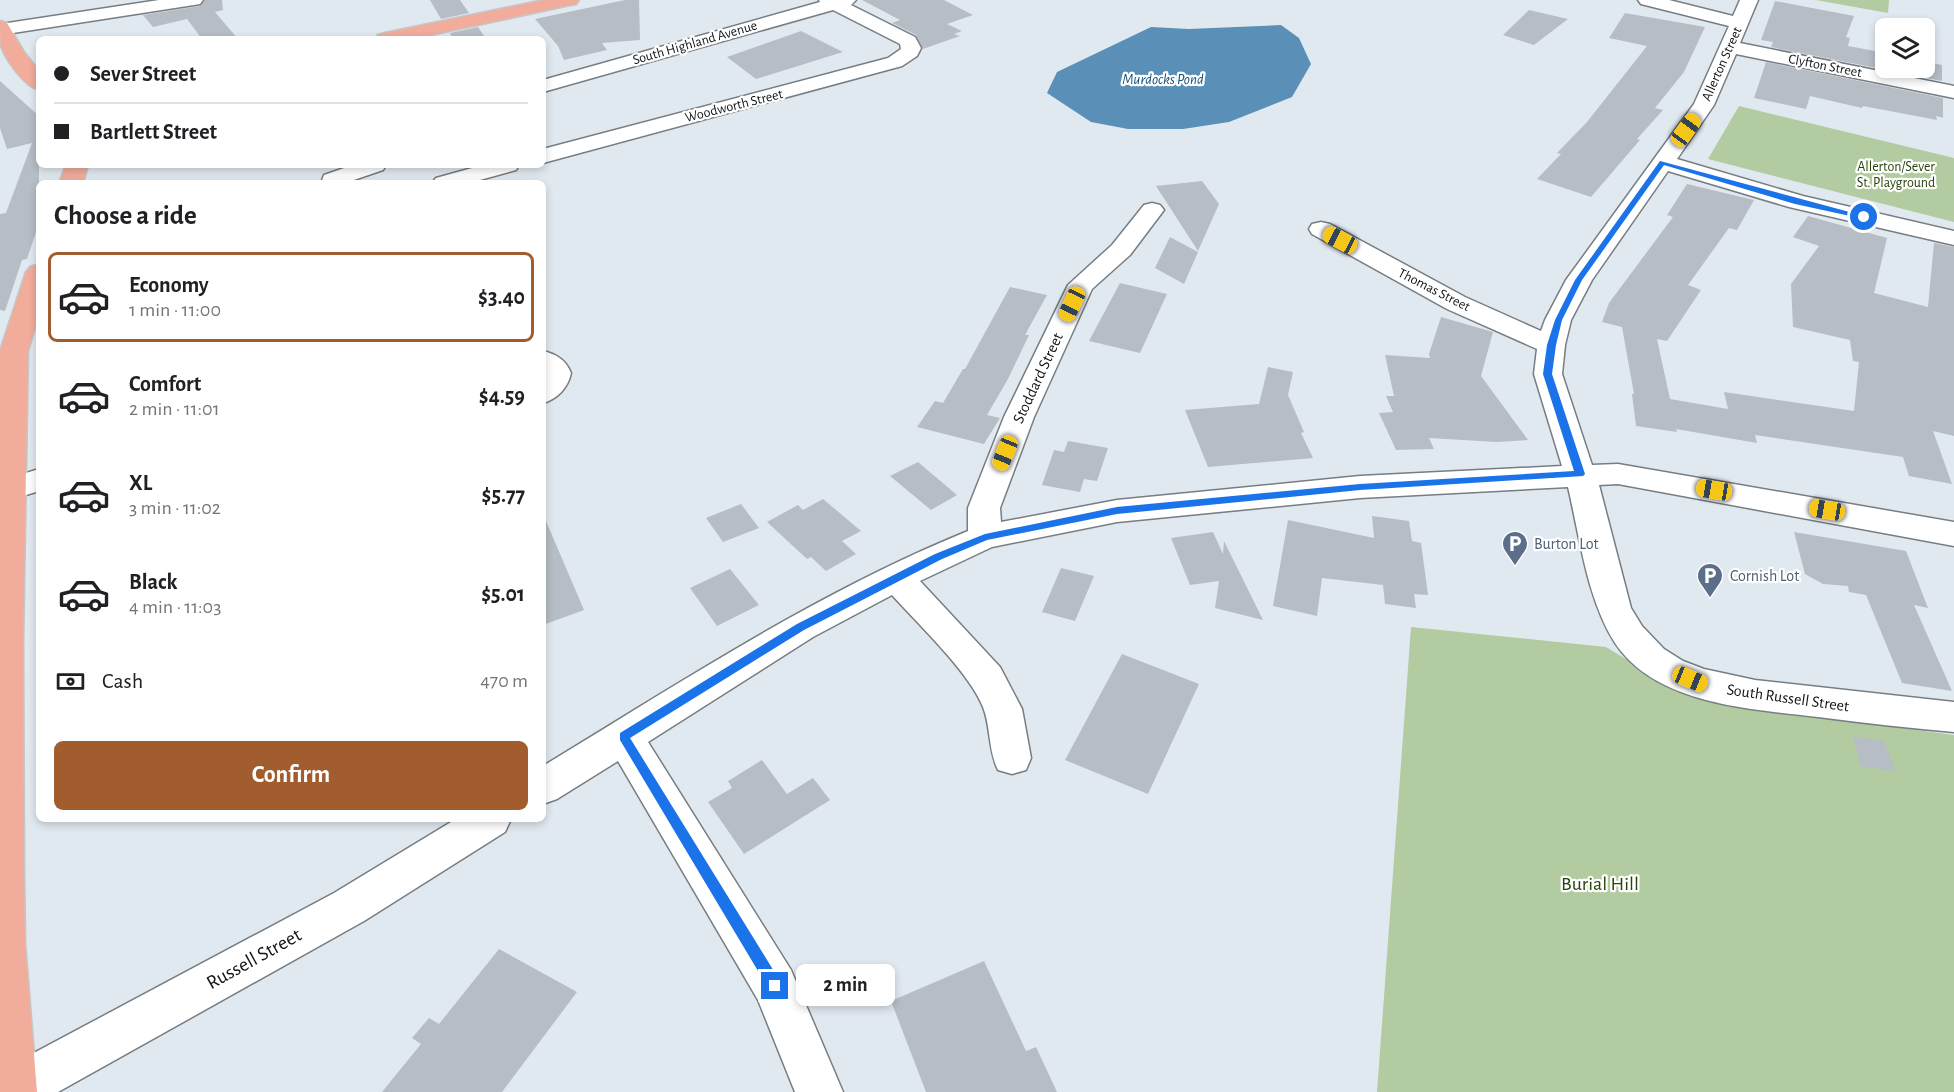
<!DOCTYPE html>
<meta charset="utf-8">
<style>
body{margin:0;font-family:"Alegreya Sans",sans-serif;background:#f2f2f2;color:#202124;height:100vh;display:flex;flex-direction:column;font-size:22px;white-space:nowrap}
*{box-sizing:border-box;margin:0}
p{font-size:20px;color:#757577}
.icon{flex:none;width:33px;height:33px;fill:none;stroke:currentColor;stroke-width:2;stroke-linecap:round;stroke-linejoin:round}
.map{position:relative;flex:1;overflow:hidden}
.details{position:absolute;left:36px;top:180px;width:510px;height:642px;display:flex;flex-direction:column;background:#fff;border-radius:9px;box-shadow:0 3px 9px #0003}
.details>*{flex:none}
.top-card{position:absolute;left:36px;top:36px;width:510px;height:132px;border-radius:9px;box-shadow:0 3px 9px #0003;display:grid;align-content:center;height:132px;padding:0 18px;background:#fff}
.fabs{position:absolute;left:1875px;top:18px;display:grid;gap:12px}
.fabs a{display:grid;place-items:center;width:60px;height:60px;border-radius:9px;background:#fff;box-shadow:0 3px 9px #0003;font-size:30px}
.end{position:absolute;width:27px;height:27px;margin:-14px;border:8px solid #1a73e8;background:#fff;box-shadow:0 0 0 3px #fff}
.from{border-radius:50%}
.bubble{position:absolute;height:42px;border-radius:9px;background:#fff;box-shadow:0 3px 9px #0003;font-size:20px;font-weight:600;line-height:42px;text-align:center}
.car{position:absolute;width:18px;height:36px;margin:-18px -9px;border-radius:8px;box-shadow:0 0 4px 2px #0007;background:linear-gradient(#f5c518 24%,#345 0 40%,#f5c518 0 76%,#345 0 86%,#f5c518 0)}
.top-card b{display:flex;align-items:center;gap:21px;height:57px;font-size:22px}
.top-card b+b{border-top:2px solid #e0e0e0}
.top-card i{width:15px;height:15px;background:#202124}
ul{padding:0;list-style:none}
li{display:flex;align-items:center;gap:18px;height:90px;margin:0 12px 9px;padding:0 6px;border:3px solid transparent;border-radius:9px}
li div{flex:1}
li b{display:block;font-size:22px}
li em{font-style:normal;font-weight:600}
li.selected{border-color:#a15d2e}
li>.icon{width:54px;height:54px;stroke-width:1.5}
h2{padding:0 18px;font-size:27px;line-height:72px}
.pay{display:flex;align-items:center;gap:15px;height:66px;padding:0 18px;font-size:22px}
.pay p{margin-inline-start:auto}
.button{display:flex;gap:12px;margin-top:auto;padding:12px 18px}
.button a{flex:1;height:69px;border-radius:9px;background:#a15d2e;color:#fff;font-size:24px;font-weight:600;line-height:69px;text-align:center}
.map>svg:first-child{display:block}
</style>
<div class="map">
<svg width="1954" height="1092" viewBox="0 0 1954 1092">
<rect width="100%" height="100%" fill="#e1e9f0"/>
<path fill="#b2cba0" d="M1816,0H1889L1888,13Z
M1739,106L1954,158V222L1708,159Z
M1411,627L1606,647L1677,690L1764,709L1954,735V1092H1377Z"/>
<path fill="#5a90b8" d="M1281,25L1299,38L1311,64L1292,97L1229,122L1183,129H1128L1091,122L1047,93L1057,72L1151,27L1189,29Z"/>
<path fill="#b6bdc5" d="M205,0H222L223,10L215,12L238,39H202L187,19L153,27L143,15L200,6Z
M430,0H460L469,13L441,19Z
M625,0H639L640,40L602,43L607,50L564,60L558,46L535,19Z
M862,0H944L973,15L947,24L962,31L954,34L960,36L923,49L916,35L892,23L900,20Z
M1775,1L1854,16L1846,37L1850,38L1848,46L1886,53V68H1924V61L1942,65V81L1771,47L1773,42L1761,40Z
M1529,10L1568,19L1534,45L1503,35Z
M1625,13L1705,27L1684,72L1655,108L1663,110L1637,139L1640,140L1591,197L1537,179L1561,154L1557,153L1587,122L1647,46L1609,38Z
M478,27L486,39H453L450,33Z
M801,31L843,52L756,79L727,57Z
M1766,62L1943,98V118L1936,116L1937,120L1863,106L1862,108L1810,96L1806,109L1754,98Z
M0,81L39,116V223L27,259L22,260L5,311L0,310V214L6,213L32,143L7,149L0,128Z
M1202,181L1219,204L1198,251L1156,186Z
M1687,184L1754,200L1737,230L1729,228L1688,285L1701,290L1667,341L1657,339L1670,399L1728,409L1724,392L1854,411L1859,362L1853,361L1850,340L1793,327L1791,284L1819,246L1793,237L1808,216L1887,238L1874,293L1928,307L1934,243L1954,247V436L1933,431L1952,484L1909,476L1903,457L1755,435L1757,443L1676,429L1677,432L1636,426L1632,394H1634L1622,327L1602,322L1609,303L1673,217L1667,215Z
M1170,237L1198,252L1184,284L1155,268Z
M1120,283L1167,294L1140,353L1089,341Z
M1010,287L1047,295L1025,335H1029L1008,379L987,415L1000,418L984,444L917,427L935,401L943,403L963,369H965Z
M1441,317L1493,332L1481,376L1528,440L1497,442L1429,438L1434,449L1396,450L1379,413L1393,412L1386,396H1394L1385,355L1430,358L1429,354Z
M1268,367L1293,372L1288,395L1304,432L1301,433L1313,458L1208,467L1185,410L1259,404Z
M1068,441L1108,448L1097,481L1084,479L1080,492L1042,485L1054,450L1064,452Z
M918,462L957,495L931,510L890,476Z
M823,499L861,531L842,541L856,554L826,571L811,557L807,559L767,522L798,505L803,510Z
M741,504L759,528L723,542L706,518Z
M543,514L584,610L543,625Z
M1372,516L1409,521L1412,541L1421,543L1428,595L1414,594L1416,608L1385,604L1383,585L1322,578L1317,616L1273,606L1288,520L1374,538Z
M1213,532L1223,554L1224,541L1263,620L1215,608L1219,581L1190,585L1171,538Z
M1794,532L1906,551L1928,608L1914,605L1952,691L1902,683L1866,595L1849,592L1848,586L1823,584L1805,574Z
M1061,568L1094,576L1075,621L1042,612Z
M730,569L759,605L717,626L690,588Z
M1122,654L1199,684L1148,794L1065,760Z
M1853,736L1884,741L1896,771L1860,766Z
M762,760L787,794L813,778L830,800L744,854L708,802L732,788L728,781Z
M499,949L577,992L502,1092H382L421,1044L412,1038L429,1018L439,1024Z
M984,961L1026,1051L1036,1047L1057,1092H926L891,1001Z"/>
<g fill="none" stroke-linecap="round" stroke-linejoin="round">
<defs>
<path id="minor" d="M159,0H203L200,4L194,5L0,35L1,24Z
M819,0H856L851,5L915,37L921,48L917,56L902,66L543,163V149L888,58L901,49L900,44L833,10L543,92V80L820,2Z
M1638,0H1669L1733,16L1740,0H1758L1740,43L1954,86V98L1736,54L1714,105L1677,159L1803,196L1954,231V245L1789,207L1668,171L1592,280L1571,320L1565,345L1562,374L1592,465L1618,464L1954,522V546L1618,484L1599,485L1631,608L1642,626L1664,649L1683,661L1704,669L1755,680L1954,702V732C1909,728 1863,723 1818,717C1752,709 1656,705 1615,643C1587,599 1580,538 1568,487L1360,498L1117,522L992,547L920,581L1000,667L1022,709L1031,758L1026,770L1012,774L998,770C988,750 991,727 983,707C969,672 919,625 892,595L813,637L648,742L791,970L843,1092H795L758,1000L618,761L557,799L543,804V766C681,682 818,592 968,531V508L1004,417L1068,285L1112,245L1144,205L1152,203L1160,205L1164,210L1130,255L1092,289L1034,417L1000,508L1001,522L1117,500L1360,476L1562,466L1534,374L1537,349L1447,309L1312,234L1309,229L1312,224L1321,222L1330,224L1465,297L1541,331L1545,320L1566,280L1694,104L1729,26L1641,4Z
M353,165H386L383,170L345,183H321L324,175Z
M483,165H519L516,170L469,183H432L436,178Z
M543,351C556,354 566,360 571,373C568,388 557,399 543,403Z
M39,469V491L10,500L0,497V481Z
M456,819H511L505,832L364,921L58,1092H0V1071L334,893Z"/>
<path id="major" d="M544,0H579L576,4L570,5L412,39H375L378,35L385,33Z
M0,21L7,23L24,52L39,71V90C25,87 6,60 1,46C0,39 0,29 0,21Z
M66,165H88L83,183H59Z
M39,264V314L28,351L23,643L24,875L25,944L37,1092H0V351L26,272L30,267Z"/>
</defs>
<use href="#minor" stroke="#767d83" stroke-width="3"/>
<use href="#major" stroke="#c6c6c7" stroke-width="3"/>
<use href="#minor" fill="#fff" fill-rule="evenodd"/>
<use href="#major" fill="#f2ac9c" fill-rule="evenodd"/>
</g>
<path fill="#1a73e8" d="M1660,161L1868,217L1864,219L1795,204L1664,165L1582,280L1562,320L1556,345L1552,374L1585,474L1583,476L1360,490L1117,514L987,540L942,559L804,630L630,738L780,981L782,986L780,991L775,992L770,991L620,740V733L797,624L935,554L985,534L1117,507L1360,484L1574,471L1543,374L1547,345L1555,320L1575,280Z"/>
<defs>
<symbol id="parking-pin" viewBox="-11 -11 22 30"><path d="M0 17L-7.5 6A9.5 9.5 0 1 1 7.5 6Z" fill="#5c6f8a" stroke="#fff"/><path d="M-3.5-5.5H1a3.5 3.5 0 0 1 0 7H-1V5.5H-3.5ZM-1-3.4V-.6H.8a1.4 1.4 0 0 0 0-2.8Z" fill="#fff"/></symbol>
</defs>
<g fill-rule="evenodd">
<use href="#parking-pin" x="1500" y="529" width="30" height="40"/>
<use href="#parking-pin" x="1695" y="561" width="30" height="40"/>
</g>
<g text-anchor="middle" dominant-baseline="central" stroke-width="4.5" stroke-linejoin="round" paint-order="stroke">
<g font-size="14" fill="#101315" stroke="#fff">
<text transform="translate(695 43) rotate(-16)">South Highland Avenue</text>
<text transform="translate(1722 64) rotate(-66)">Allerton Street</text>
<text transform="translate(1825 66) rotate(11)">Clyfton Street</text>
<text transform="translate(734 106) rotate(-14)">Woodworth Street</text>
<text transform="translate(1434 290) rotate(27)">Thomas Street</text>
</g>
<g font-size="14" fill="#294509" stroke="#fff">
<text x="1896" y="167">Allerton/Sever<tspan x="1896" dy="16">St. Playground</tspan></text>
</g>
<g font-size="15" font-style="italic" fill="#0e5078" stroke="#fff">
<text x="1163" y="79">Murdocks Pond</text>
</g>
<g font-size="16" fill="#101315" stroke="#fff">
<text transform="translate(1038 378) rotate(-65)">Stoddard Street</text>
<text transform="translate(1788 698) rotate(8)">South Russell Street</text>
</g>
<g font-size="16" fill="#4e5e75" stroke="#fff" text-anchor="start">
<text x="1534" y="544">Burton Lot</text>
<text x="1730" y="576">Cornish Lot</text>
</g>
<g font-size="20" fill="#294509" stroke="#fff">
<text x="1600" y="884">Burial Hill</text>
</g>
<g font-size="20" fill="#101315" stroke="#fff">
<text transform="translate(254 959) rotate(-29)">Russell Street</text>
</g>
</g>
</svg>
<div class="fabs">
<a><svg class="icon" aria-label="layers" viewBox="0 0 24 24"><path d="M12 4l9 5-9 5-9-5zM3 14l9 5 9-5"/></svg></a>
</div>
<i class="end from" style="left:1864px;top:217px"></i>
<i class="end" style="left:775px;top:986px"></i>
<div class="bubble" style="left:796px;top:964px;width:99px">2 min</div>
<i class="car" style="left:1686px;top:130px;rotate:36deg"></i>
<i class="car" style="left:1340px;top:240px;rotate:298deg"></i>
<i class="car" style="left:1072px;top:304px;rotate:205deg"></i>
<i class="car" style="left:1005px;top:453px;rotate:202deg"></i>
<i class="car" style="left:1714px;top:490px;rotate:280deg"></i>
<i class="car" style="left:1827px;top:510px;rotate:280deg"></i>
<i class="car" style="left:1690px;top:679px;rotate:112deg"></i>
<div class="top-card">
<b><i class="from"></i>Sever Street</b>
<b><i></i>Bartlett Street</b>
</div>
<section class="details">
<h2>Choose a ride</h2>
<ul>
<li class="selected"><svg class="icon" aria-label="car" viewBox="0 0 24 24"><path d="M5 17H2v-5l4-1 3-4h7l3 4 3 1v5h-3M9 17h6M6 11h13"/><circle cx="7" cy="17" r="2"/><circle cx="17" cy="17" r="2"/></svg><div><b>Economy</b><p>1 min · 11:00</p></div><em>$3.40</em></li>
<li><svg class="icon" aria-label="car" viewBox="0 0 24 24"><path d="M5 17H2v-5l4-1 3-4h7l3 4 3 1v5h-3M9 17h6M6 11h13"/><circle cx="7" cy="17" r="2"/><circle cx="17" cy="17" r="2"/></svg><div><b>Comfort</b><p>2 min · 11:01</p></div><em>$4.59</em></li>
<li><svg class="icon" aria-label="car" viewBox="0 0 24 24"><path d="M5 17H2v-5l4-1 3-4h7l3 4 3 1v5h-3M9 17h6M6 11h13"/><circle cx="7" cy="17" r="2"/><circle cx="17" cy="17" r="2"/></svg><div><b>XL</b><p>3 min · 11:02</p></div><em>$5.77</em></li>
<li><svg class="icon" aria-label="car" viewBox="0 0 24 24"><path d="M5 17H2v-5l4-1 3-4h7l3 4 3 1v5h-3M9 17h6M6 11h13"/><circle cx="7" cy="17" r="2"/><circle cx="17" cy="17" r="2"/></svg><div><b>Black</b><p>4 min · 11:03</p></div><em>$5.01</em></li>
</ul>
<div class="pay"><svg class="icon" aria-label="cash" viewBox="0 0 24 24"><path d="M3 7h18v10H3z"/><circle cx="12" cy="12" r="2"/></svg>Cash<p>470 m</p></div>
<div class="button"><a>Confirm</a></div>
</section>
</div>
